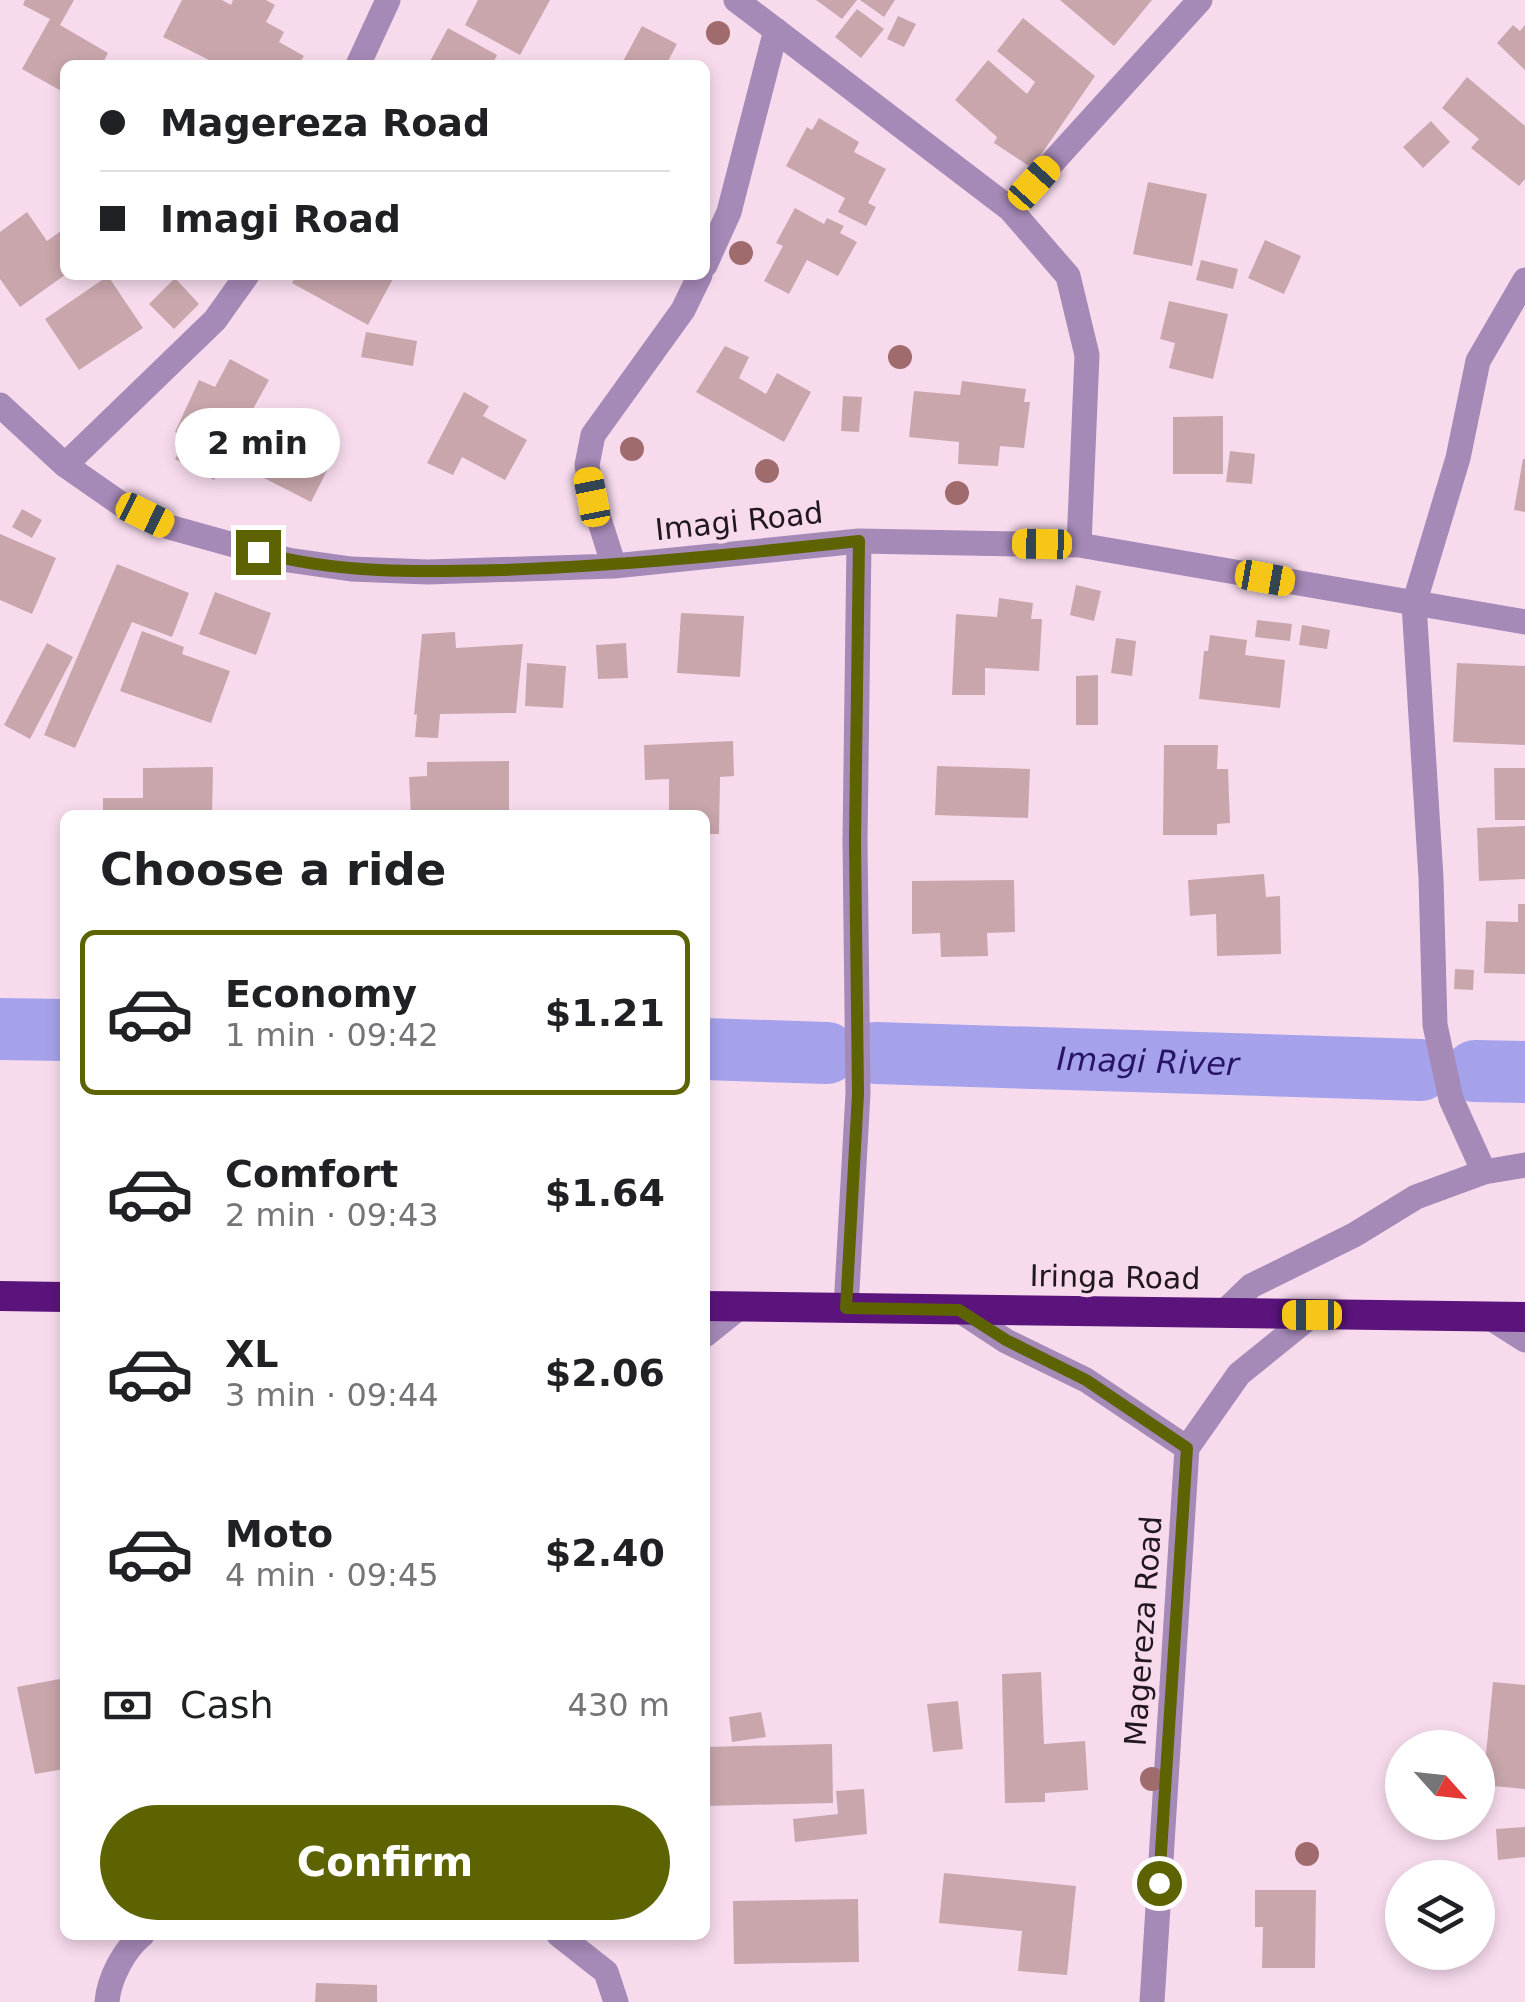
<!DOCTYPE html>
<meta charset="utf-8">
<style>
body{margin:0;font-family:"DejaVu Sans",sans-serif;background:#f2f2f2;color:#202124;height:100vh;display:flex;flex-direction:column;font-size:38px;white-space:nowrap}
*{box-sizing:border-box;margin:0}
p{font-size:32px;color:#757577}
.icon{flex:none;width:55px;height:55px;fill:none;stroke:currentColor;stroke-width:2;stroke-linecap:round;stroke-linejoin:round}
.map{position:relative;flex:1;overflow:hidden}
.panel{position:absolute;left:60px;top:810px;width:650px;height:1130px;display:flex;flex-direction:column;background:#fff;border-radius:15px;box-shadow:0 5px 15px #0003}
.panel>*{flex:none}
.top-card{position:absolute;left:60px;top:60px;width:650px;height:220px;border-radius:15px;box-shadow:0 5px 15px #0003;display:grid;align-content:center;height:220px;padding:0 40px;background:#fff}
.needle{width:65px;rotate:117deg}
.buttons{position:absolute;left:1385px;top:1730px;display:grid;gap:20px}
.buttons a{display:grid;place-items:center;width:110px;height:110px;border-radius:50%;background:#fff;box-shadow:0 5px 15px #0003;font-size:50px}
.end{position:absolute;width:45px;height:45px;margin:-22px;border:12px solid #5c6300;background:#fff;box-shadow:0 0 0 5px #fff}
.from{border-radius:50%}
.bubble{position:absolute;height:70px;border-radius:35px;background:#fff;box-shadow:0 5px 15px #0003;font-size:32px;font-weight:700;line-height:70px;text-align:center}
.car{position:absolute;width:30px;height:60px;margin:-30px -15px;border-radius:12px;box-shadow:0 0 8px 2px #0007;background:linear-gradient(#f5c518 24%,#345 0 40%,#f5c518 0 76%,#345 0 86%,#f5c518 0)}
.top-card b{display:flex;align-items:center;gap:35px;height:95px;font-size:38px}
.top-card b+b{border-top:2px solid #e0e0e0}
.top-card i{width:25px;height:25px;background:#202124}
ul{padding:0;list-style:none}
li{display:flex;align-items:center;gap:30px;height:165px;margin:0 20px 15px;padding:0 20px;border:5px solid transparent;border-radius:15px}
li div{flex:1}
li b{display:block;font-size:38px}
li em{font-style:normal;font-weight:700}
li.active{border-color:#5c6300}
li>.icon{width:90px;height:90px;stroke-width:1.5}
h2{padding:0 40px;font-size:45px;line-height:120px}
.pay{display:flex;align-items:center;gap:25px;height:110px;padding:0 40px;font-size:38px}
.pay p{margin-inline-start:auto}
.primary-button{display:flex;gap:20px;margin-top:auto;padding:20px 40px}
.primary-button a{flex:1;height:115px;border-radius:60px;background:#5c6300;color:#fff;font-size:40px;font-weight:700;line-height:115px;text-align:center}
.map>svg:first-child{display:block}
</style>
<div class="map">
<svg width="1525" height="2002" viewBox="0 0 1525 2002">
<rect width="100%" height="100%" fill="#f7dbed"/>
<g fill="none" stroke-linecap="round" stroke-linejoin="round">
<g stroke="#a5a2eb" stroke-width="62">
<path d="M0,1029L65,1030"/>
<path d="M705,1049L827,1053"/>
<path id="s1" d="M876,1053L1421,1070"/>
<path d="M1475,1071L1525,1072"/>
</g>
</g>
<path fill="#c8a6ac" d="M25,0H74L60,25L108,53L102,65H65V93L22,69L50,19L23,5Z
M182,0H222L231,5L233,0H266L275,5L266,22L284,32L279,42L304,56L298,65H219L163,37Z
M478,0H550L520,55L465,25Z
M816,0H857L842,19Z
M860,0H895L884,17Z
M1060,0H1152L1114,46Z
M857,9L884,29L861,58L835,37Z
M898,16L916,24L904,47L887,39Z
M1023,18L1095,76L1032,168L994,143L997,137L955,100L988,60L1027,94L1035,82L997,51Z
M1513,25L1520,31L1525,25V70L1497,43Z
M642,26L677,44L666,65H621Z
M448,28L497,55L492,65H428Z
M1467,77L1525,126V179L1519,186L1471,148L1479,139L1442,108Z
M819,118L859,142L854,152L886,169L868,203L876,207L866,226L838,212L845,198L786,166L807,127L812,130Z
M1431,121L1450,142L1423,168L1403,147Z
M1148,182L1207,194L1192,266L1133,254Z
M795,208L824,224L827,218L844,226L840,233L857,242L838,276L807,260L789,294L764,281L783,246L776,243Z
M27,212L47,241L65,228V275L20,307L0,279V232Z
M1265,240L1301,256L1284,294L1248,278Z
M1201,260L1238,269L1233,289L1196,280Z
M296,275H395L368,325L292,283Z
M108,276L143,328L79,370L45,319Z
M175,278L199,304L174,329L149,304Z
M1169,301L1228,314L1213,379L1169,368L1175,343L1160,339Z
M366,332L417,341L413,366L361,357Z
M725,346L749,357L739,378L766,394L777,373L811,392L784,442L696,392Z
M230,359L269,380L214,480L175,459L187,437L175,432L199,380L215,387Z
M962,381L1026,389L1024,402H1030L1024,448L1000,446L998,466L958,464L959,442L909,437L914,391L960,395Z
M464,392L489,406L483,416L527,440L505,480L462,457L453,475L427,463Z
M843,396L862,397L859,432L841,431Z
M1223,416V474H1173V417Z
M287,423L338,449L311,502L260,476Z
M1230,451L1255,454L1252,484L1226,482Z
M1523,459H1525V512L1514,510Z
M22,509L42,520L32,538L12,527Z
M0,534L56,558L32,614L0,600Z
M117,564L189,593L172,637L132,622L75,748L44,735Z
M1076,585L1101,591L1094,621L1070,615Z
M215,592L271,613L256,655L199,634Z
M999,598L1033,603L1031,619H1042L1039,671L985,668V695H952L956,614L997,617Z
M681,613L744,616L740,677L677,673Z
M1257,620L1292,624L1290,641L1255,637Z
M1302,625L1330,630L1327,649L1299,645Z
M142,631L184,647L182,654L230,671L211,723L120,691Z
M455,632L456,648L523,644L516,713L440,714L438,738L415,737L417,714L414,715L422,634Z
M1210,635L1247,640L1245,655L1285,660L1280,708L1199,699L1204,651H1208Z
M1116,638L1136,641L1132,676L1111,673Z
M47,643L73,657L30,739L4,725Z
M626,643L628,678L598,679L596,645Z
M527,663L566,666L563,708L525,706Z
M1457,663L1525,666V745L1453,742Z
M1098,675V725H1076V676Z
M733,741L734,776L720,777L719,834H705V815H669V779L645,780L644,745Z
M1164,745H1218L1217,769H1228L1230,823L1217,824V835H1163Z
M509,761V811L411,815L409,777L427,776V762Z
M937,766L1030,769L1028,818L935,815Z
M213,767L212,815H103V798H143V768Z
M1494,768H1525V820H1495Z
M1525,826V879L1479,881L1477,828Z
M1264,874L1266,897L1280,896L1281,954L1217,956L1216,914L1190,916L1188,880Z
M1014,880L1015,932L987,933L988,956L941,957L940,933L912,934V881Z
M1518,904H1525V974L1484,973L1486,921L1518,922Z
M1455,969L1474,970L1473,990L1454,989Z
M1041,1672L1044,1744L1085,1741L1088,1790L1045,1793V1802L1005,1803L1002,1674Z
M65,1678V1769L35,1774L17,1687Z
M1493,1682L1525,1685V1789L1483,1785Z
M958,1701L963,1749L933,1752L927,1704Z
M761,1712L766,1737L732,1742L729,1717Z
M832,1744L833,1803L705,1806V1747Z
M864,1789L867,1834L795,1842L793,1819L838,1814L836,1791Z
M1525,1827V1857L1498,1860L1496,1829Z
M944,1873L1076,1886L1067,1975L1018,1971L1022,1931L939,1923Z
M1255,1890H1316L1315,1968H1262L1263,1927H1255Z
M858,1899L859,1962L734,1964L733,1901Z
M316,1983L377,1985V2002H315Z"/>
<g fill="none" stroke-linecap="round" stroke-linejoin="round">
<path stroke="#a589b7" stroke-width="25" d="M736,0L1010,209L1068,276L1087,355L1079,545
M358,65L388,0
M1010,209L1200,0
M705,265L729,212L776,30
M0,405L65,465L121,504L169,527L288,560L351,569L428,572L614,566L859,541L1079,545L1525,622
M65,465L215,320L247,275
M614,566L592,497L587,465L593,435L683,310L700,275
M1484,1172L1451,1099L1435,1025L1431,878L1414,604L1458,458L1478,361L1525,280
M846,1308L858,1093L855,841L859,541
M959,1310L1006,1341L1086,1380L1187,1448
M1222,1314L1251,1286L1354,1235L1416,1197L1484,1172L1525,1165
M1489,1317L1525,1340
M705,1335L740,1307
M559,1935L606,1972L616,2002
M107,2002C109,1978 124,1950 142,1935
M1152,2002L1187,1448L1239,1374L1312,1315"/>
<path stroke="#5b147c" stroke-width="30" d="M0,1296L65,1297
M705,1306L1525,1317"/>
</g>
<g fill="#a06b6c">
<circle cx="718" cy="33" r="12"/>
<circle cx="741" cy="253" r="12"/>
<circle cx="900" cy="357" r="12"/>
<circle cx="632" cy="449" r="12"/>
<circle cx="767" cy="471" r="12"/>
<circle cx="957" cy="493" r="12"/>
<circle cx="1152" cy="1779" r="12"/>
<circle cx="1307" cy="1854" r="12"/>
</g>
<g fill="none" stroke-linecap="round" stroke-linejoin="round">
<path stroke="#5c6300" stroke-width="12" d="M258,552C338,574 419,572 501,570C621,566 739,554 859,541L855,841L858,1094L846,1308L959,1310L1006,1340L1086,1380L1187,1448L1159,1883"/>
</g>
<g text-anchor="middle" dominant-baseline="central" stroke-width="8" stroke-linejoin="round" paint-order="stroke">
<g font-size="30" fill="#21171e" stroke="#f7dbed">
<text transform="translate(739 521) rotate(-6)">Imagi Road</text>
<text transform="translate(1115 1277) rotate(1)">Iringa Road</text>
<text transform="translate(1143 1631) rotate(-86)">Magereza Road</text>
</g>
<g font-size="32" font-style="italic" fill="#281467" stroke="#f7dbed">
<text stroke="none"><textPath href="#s1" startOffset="272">Imagi River</textPath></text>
</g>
</g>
</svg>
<div class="buttons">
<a><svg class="needle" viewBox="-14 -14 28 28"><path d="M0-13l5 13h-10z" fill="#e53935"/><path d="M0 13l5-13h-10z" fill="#757577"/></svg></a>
<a><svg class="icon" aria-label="layers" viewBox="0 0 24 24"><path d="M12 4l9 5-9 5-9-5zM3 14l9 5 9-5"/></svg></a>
</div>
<i class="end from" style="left:1159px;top:1883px"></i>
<i class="end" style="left:258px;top:552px"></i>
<div class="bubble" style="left:175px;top:408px;width:165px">2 min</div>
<i class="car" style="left:1034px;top:183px;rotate:42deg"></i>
<i class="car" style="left:592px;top:497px;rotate:349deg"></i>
<i class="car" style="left:145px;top:515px;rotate:116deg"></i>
<i class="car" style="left:1042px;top:544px;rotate:271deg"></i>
<i class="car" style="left:1265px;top:578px;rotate:100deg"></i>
<i class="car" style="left:1312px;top:1315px;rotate:270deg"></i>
<div class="top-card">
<b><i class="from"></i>Magereza Road</b>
<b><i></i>Imagi Road</b>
</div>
<section class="panel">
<h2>Choose a ride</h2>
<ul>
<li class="active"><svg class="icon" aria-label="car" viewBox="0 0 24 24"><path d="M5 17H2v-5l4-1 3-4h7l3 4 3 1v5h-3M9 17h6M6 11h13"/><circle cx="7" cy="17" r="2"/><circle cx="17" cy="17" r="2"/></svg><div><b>Economy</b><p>1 min · 09:42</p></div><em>$1.21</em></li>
<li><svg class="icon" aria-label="car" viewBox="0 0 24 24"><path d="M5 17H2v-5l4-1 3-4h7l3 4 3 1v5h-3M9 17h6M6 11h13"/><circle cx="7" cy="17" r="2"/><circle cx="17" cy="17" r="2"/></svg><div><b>Comfort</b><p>2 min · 09:43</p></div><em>$1.64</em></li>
<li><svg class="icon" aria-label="car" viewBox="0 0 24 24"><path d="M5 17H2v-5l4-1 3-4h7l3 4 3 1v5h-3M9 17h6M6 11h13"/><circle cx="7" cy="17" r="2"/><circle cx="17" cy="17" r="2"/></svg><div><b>XL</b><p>3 min · 09:44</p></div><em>$2.06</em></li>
<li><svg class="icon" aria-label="car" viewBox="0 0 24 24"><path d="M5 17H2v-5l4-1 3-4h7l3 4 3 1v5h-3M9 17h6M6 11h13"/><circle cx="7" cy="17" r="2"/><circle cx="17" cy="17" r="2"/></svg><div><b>Moto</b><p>4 min · 09:45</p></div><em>$2.40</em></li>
</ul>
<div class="pay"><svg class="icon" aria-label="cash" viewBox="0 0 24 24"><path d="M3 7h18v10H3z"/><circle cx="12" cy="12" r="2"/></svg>Cash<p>430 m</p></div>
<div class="primary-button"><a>Confirm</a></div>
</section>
</div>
